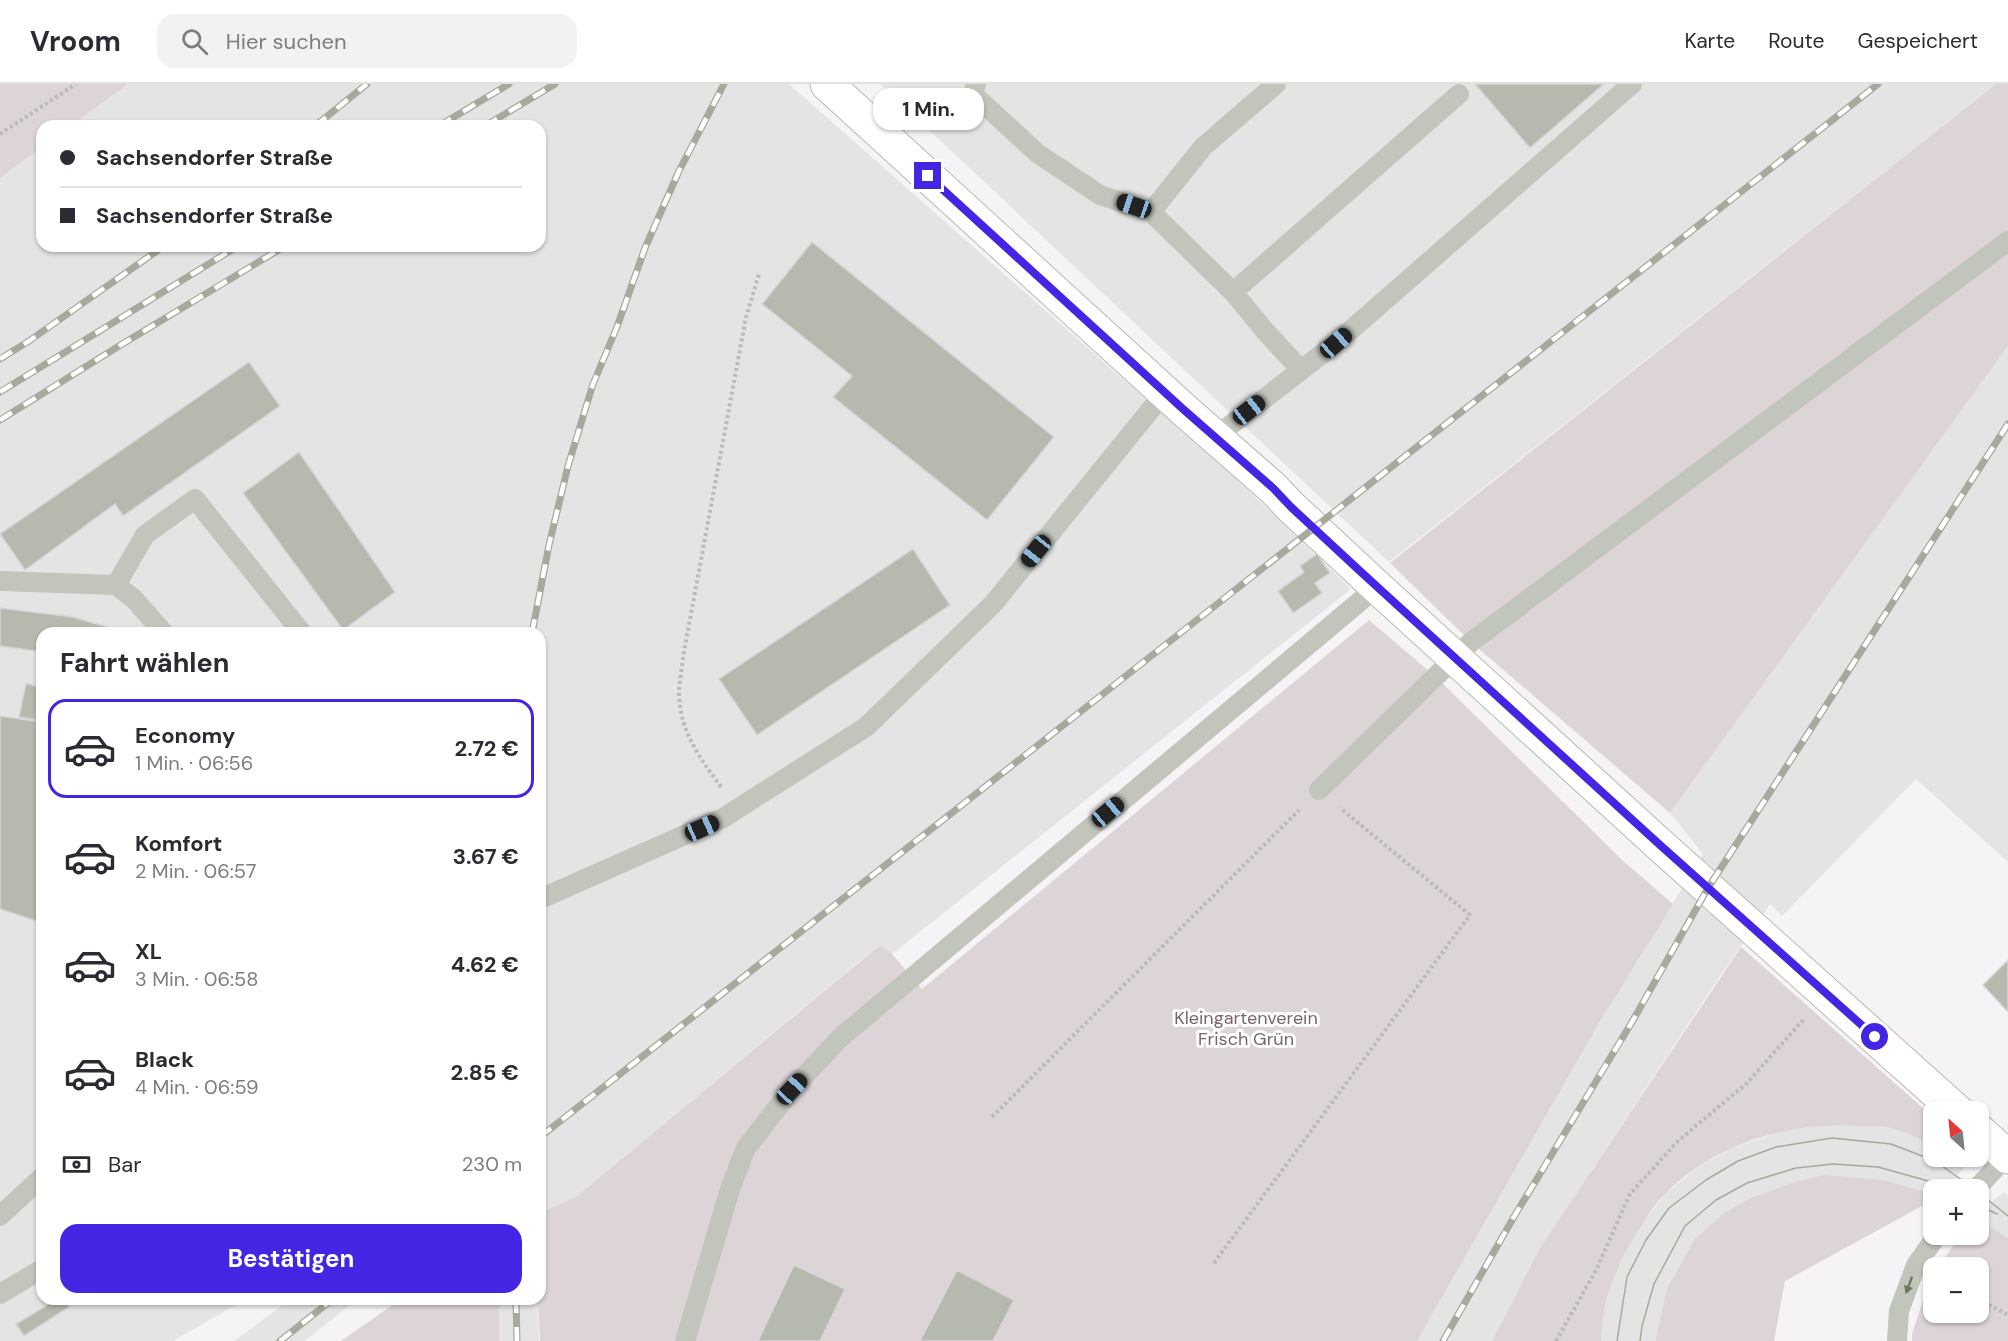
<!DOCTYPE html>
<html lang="de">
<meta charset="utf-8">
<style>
body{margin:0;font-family:"DM Sans",sans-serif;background:#f2f2f3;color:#2b2b33;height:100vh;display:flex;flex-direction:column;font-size:22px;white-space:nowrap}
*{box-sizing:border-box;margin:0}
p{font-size:20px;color:#7c7c81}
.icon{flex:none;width:33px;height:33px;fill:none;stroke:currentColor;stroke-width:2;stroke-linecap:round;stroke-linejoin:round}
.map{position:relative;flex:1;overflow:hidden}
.drawer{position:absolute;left:36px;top:543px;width:510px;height:678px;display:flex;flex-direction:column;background:#fff;border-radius:18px;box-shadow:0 2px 4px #0004}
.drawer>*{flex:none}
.guide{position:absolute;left:36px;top:36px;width:510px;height:132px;border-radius:18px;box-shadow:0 2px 4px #0004;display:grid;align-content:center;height:132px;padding:0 24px;background:#fff}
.needle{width:39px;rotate:333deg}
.fabs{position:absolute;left:1923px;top:1017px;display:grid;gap:12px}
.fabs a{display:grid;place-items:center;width:66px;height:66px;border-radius:12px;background:#fff;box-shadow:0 2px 4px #0004;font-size:30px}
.end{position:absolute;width:27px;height:27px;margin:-14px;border:8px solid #4226e3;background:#fff;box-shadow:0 0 0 3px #fff}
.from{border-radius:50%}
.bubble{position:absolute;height:42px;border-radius:18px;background:#fff;box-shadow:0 2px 4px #0004;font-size:20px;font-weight:700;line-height:42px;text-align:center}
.car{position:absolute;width:18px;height:36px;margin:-18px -9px;border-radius:8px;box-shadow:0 0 4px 2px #0007;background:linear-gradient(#222 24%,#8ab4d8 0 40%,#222 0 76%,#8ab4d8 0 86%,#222 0)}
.guide b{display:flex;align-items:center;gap:21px;height:57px;font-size:22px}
.guide b+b{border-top:2px solid #e1e1e2}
.guide i{width:15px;height:15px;background:#2b2b33}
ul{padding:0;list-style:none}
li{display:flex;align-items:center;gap:18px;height:99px;margin:0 12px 9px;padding:0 12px;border:3px solid transparent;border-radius:18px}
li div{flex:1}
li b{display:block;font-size:22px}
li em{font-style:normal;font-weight:700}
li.active{border-color:#4226e3}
li>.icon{width:54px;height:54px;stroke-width:1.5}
h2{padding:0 24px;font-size:27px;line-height:72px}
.pay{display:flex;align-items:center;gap:15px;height:66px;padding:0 24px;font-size:22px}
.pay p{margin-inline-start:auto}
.primary-button{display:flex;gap:12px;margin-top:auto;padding:12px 24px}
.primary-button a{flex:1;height:69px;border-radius:18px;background:#4226e3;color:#fff;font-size:24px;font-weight:700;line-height:69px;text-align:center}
header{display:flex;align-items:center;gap:36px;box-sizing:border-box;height:84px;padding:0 30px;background:#fff;border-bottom:2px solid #e1e1e2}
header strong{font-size:28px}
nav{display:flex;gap:33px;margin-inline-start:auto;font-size:21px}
.search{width:420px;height:54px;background:#f2f2f3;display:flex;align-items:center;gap:15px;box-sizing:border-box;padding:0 21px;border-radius:18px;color:#7c7c81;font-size:22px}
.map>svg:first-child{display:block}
</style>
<header>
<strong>Vroom</strong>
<div class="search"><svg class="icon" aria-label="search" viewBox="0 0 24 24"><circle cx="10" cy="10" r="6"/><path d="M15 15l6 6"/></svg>Hier suchen</div>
<nav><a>Karte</a><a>Route</a><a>Gespeichert</a></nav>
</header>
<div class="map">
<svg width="2008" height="1257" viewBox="0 0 2008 1257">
<rect width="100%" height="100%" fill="#f6f3f6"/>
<path fill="#e5e4e4" d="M128,0H789L1245,403L1351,505L892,870L879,861L577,1112L540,1129V549H42V1215H246L173,1257H0V94L42,63V162H540V42H71Z
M880,0H1996L1389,478Z
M2008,262V778L1916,695L1782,832L1770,820L1714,901L1541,1162L1492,1257H1417L1599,939L1703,770L1670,729Z
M1831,1040L1891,1044L1933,1061L1934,1072L1953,1073L1966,1082L1946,1105L1934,1106L1933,1110L1884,1096L1656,1251L1655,1257H1601L1602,1235L1615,1187L1641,1141L1666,1109L1701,1081L1733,1064L1782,1047Z
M2004,1108L2008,1112V1154L1979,1136L1978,1129Z
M291,1215H358L304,1257H234Z
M499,1215H538L539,1257H499Z"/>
<path fill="#ddd4d8" d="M0,0H128L71,42H42V63L0,94Z
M1996,0H2008V262L1670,729L1471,558L1390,479Z
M1369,536L1436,593L1621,775L1673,820L1599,939L1417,1257H540L538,1215H540V1129L577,1112L880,861L892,870L922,905Z
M1741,863L1933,1033V1061C1920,1056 1905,1048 1891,1044C1880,1042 1866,1043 1854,1042C1787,1038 1714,1061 1666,1109C1651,1124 1640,1144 1629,1162C1612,1192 1602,1222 1601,1257H1492L1541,1162Z
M1823,1091L1884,1096L1933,1110V1116L1785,1197L1774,1257H1655L1667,1205L1694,1156L1723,1130L1751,1114L1792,1099Z
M1979,1136L2008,1154V1257H1912V1250L1930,1195L1933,1190L1934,1228H1978V1184L1938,1183L1961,1151L1978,1150Z
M401,1215H499V1257H341Z"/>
<path fill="#b6b9ad" stroke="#d7d5d7" stroke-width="1.5" d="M1475,0H1604L1530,64Z
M812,158L1054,353L987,436L833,313L852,292L762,220Z
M249,278L280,322L123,432L115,420L25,486L0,450Z
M299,368L395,508L343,546L243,409Z
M913,465L950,521L757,651L719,595Z
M1317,470L1330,489L1315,499L1322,509L1293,529L1278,507L1304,488L1300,482Z
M0,524L73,533L121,547L120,549H42V568L0,562Z
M26,599L42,604V637L19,633Z
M0,632L42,638V839L0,825Z
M2008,876V928L1983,901Z
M794,1181L845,1205L820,1257H758Z
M957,1186L1014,1216L993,1257H920Z
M57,1215H64L69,1223L24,1252L16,1240Z"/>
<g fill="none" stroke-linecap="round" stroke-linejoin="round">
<defs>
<path id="secondary" d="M827,0L1183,325L1273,404L1291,423L1377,503L1660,761L1958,1028
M1978,1046L2008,1073"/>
</defs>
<use href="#secondary" stroke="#b6baaf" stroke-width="35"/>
<path stroke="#b9bbb5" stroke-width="4" stroke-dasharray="3 3" stroke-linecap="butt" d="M0,50L76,0
M721,703C700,674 680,648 679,610C679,598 682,585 683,573L746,233L759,190
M992,1033L1299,726
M1214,1179L1470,831L1340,724
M1978,1215L2008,1231
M1556,1257L1596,1186L1630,1110L1677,1058L1747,999L1804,935"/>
<path stroke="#c2c5bc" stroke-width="20" d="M976,0L973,10L1037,69L1100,111L1151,128
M1276,0L1203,63L1151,128L1233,208L1265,247L1301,286
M1233,208L1459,10
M1215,353L1336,259L1632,0
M0,497L116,501L134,515L164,549
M116,501L145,451L195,415L302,549
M1319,706L1471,558L2008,157
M540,815L723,734L866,643L993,520L1165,308
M1975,1106L2007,1072
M0,1132L42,1093
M0,1210L42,1185
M685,1257L731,1102L746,1064L792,1005L840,954L1377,503
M1897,1257L1899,1227L1916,1181L1938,1150"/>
<use href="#secondary" stroke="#fff" stroke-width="33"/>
<path stroke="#a5aa9c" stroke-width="1.5" d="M1978,1108L2008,1132
M1978,1121L1997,1130
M1617,1257L1627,1193L1646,1156L1669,1124L1706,1096L1738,1077L1776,1063L1832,1054L1891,1060L1935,1077L1976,1106
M1640,1257L1642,1242L1654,1200L1685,1142L1716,1116L1747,1099L1796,1084L1833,1080L1878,1083L1939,1100L1949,1106"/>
<defs>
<path id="rail" d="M315,42L367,0
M439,42L509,0
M485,42L555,0
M0,275L29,257L164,162
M0,308L238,162
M0,336L119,262L285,162
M532,549L549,461L568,382L593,300L617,243L645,164L679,87L724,0
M540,1053L1878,0
M516,1215L517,1257
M280,1257L333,1215
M1443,1257L1515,1131L1632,938L1708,804L2008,340"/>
</defs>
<use href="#rail" stroke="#a5aa9c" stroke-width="7"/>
<use href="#rail" stroke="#fff" stroke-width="4.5" stroke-dasharray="14" stroke-linecap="butt"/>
</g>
<defs><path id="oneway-solid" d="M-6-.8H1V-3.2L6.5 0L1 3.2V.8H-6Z" transform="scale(1.5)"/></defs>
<use fill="#6f785d" href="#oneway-solid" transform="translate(1909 1201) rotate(110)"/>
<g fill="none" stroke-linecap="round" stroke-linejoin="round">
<path stroke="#4226e3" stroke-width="8" d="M928,92L1183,325L1273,404L1291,423L1361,488L1660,761L1875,953"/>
</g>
<g text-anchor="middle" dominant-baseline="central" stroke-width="6" stroke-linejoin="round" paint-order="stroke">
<g font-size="18" fill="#7b646a" stroke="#fff">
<text x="1246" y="934">Kleingartenverein<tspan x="1246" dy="21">Frisch Grün</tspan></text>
</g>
</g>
</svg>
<div class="fabs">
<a><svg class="needle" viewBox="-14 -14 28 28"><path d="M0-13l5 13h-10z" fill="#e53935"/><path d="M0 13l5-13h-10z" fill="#7c7c81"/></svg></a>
<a>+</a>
<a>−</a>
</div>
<i class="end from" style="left:1875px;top:953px"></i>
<i class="end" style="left:928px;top:92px"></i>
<div class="bubble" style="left:873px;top:4px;width:111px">1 Min.</div>
<i class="car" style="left:1134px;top:122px;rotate:289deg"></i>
<i class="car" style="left:1336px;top:259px;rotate:49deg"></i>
<i class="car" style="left:1249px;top:326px;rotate:52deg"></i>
<i class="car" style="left:1036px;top:467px;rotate:219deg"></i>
<i class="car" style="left:1108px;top:728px;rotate:50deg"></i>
<i class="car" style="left:702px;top:744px;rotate:66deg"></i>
<i class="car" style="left:792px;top:1005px;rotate:43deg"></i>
<div class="guide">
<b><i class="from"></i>Sachsendorfer Straße</b>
<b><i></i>Sachsendorfer Straße</b>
</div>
<section class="drawer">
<h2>Fahrt wählen</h2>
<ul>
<li class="active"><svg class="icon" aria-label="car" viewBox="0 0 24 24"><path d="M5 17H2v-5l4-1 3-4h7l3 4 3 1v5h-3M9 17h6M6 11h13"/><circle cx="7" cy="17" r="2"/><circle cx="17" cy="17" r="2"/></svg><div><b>Economy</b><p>1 Min. · 06:56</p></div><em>2.72 €</em></li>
<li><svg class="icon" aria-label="car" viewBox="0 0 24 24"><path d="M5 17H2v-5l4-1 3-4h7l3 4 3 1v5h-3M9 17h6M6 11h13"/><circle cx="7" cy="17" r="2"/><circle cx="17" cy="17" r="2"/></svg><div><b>Komfort</b><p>2 Min. · 06:57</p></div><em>3.67 €</em></li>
<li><svg class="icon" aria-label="car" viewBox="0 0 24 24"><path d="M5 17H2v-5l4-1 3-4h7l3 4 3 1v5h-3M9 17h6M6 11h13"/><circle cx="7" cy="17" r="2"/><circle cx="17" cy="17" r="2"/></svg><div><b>XL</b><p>3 Min. · 06:58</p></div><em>4.62 €</em></li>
<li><svg class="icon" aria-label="car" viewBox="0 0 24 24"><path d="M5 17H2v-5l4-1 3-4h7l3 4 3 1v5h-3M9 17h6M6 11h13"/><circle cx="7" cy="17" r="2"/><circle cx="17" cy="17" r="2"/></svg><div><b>Black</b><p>4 Min. · 06:59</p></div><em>2.85 €</em></li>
</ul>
<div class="pay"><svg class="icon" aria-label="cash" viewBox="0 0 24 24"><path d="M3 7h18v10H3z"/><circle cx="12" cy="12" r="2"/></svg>Bar<p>230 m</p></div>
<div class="primary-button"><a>Bestätigen</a></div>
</section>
</div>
